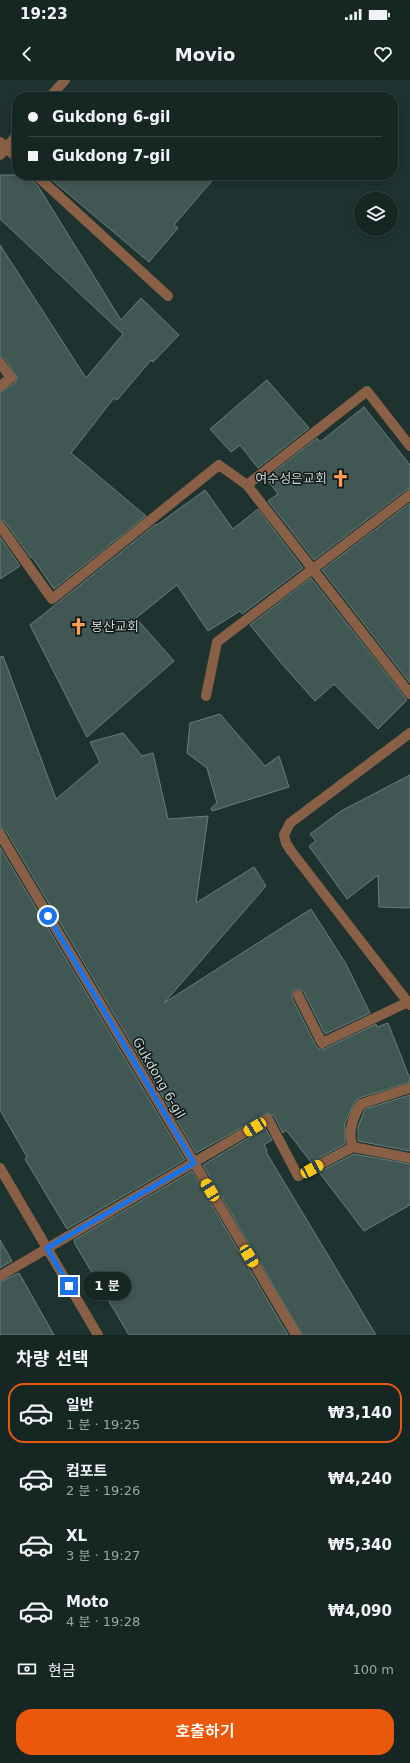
<!DOCTYPE html>
<html lang="ko">
<meta charset="utf-8">
<style>
body{margin:0;font-family:"DejaVu Sans","Noto Sans KR",sans-serif;background:#233230;color:#f1f3f6;height:100vh;display:flex;flex-direction:column;font-size:15px;white-space:nowrap}
*{box-sizing:border-box;margin:0}
p{font-size:13px;color:#9ea5a6}
.icon{flex:none;width:22px;height:22px;fill:none;stroke:currentColor;stroke-width:2;stroke-linecap:round;stroke-linejoin:round}
.map{position:relative;height:1255px;overflow:hidden}
.sheet{display:flex;flex-direction:column;background:#162623;flex:1}
.sheet>*{flex:none}
.guide{position:absolute;left:12px;top:12px;width:386px;height:88px;border-radius:16px;box-shadow:0 2px 6px #0003,0 0 0 1px #354341;display:grid;align-content:center;height:88px;padding:0 16px;background:#162623}
.controls{position:absolute;left:354px;top:112px;display:grid;gap:8px}
.controls a{display:grid;place-items:center;width:44px;height:44px;border-radius:50%;background:#162623;box-shadow:0 2px 6px #0003,0 0 0 1px #354341;font-size:20px}
.end{position:absolute;width:18px;height:18px;margin:-9px;border:5px solid #1a73e8;background:#fff;box-shadow:0 0 0 2px #fff}
.from{border-radius:50%}
.bubble{position:absolute;height:28px;border-radius:14px;background:#162623;box-shadow:0 2px 6px #0003,0 0 0 1px #354341;font-size:13px;font-weight:600;line-height:28px;text-align:center}
.car{position:absolute;width:12px;height:24px;margin:-12px -6px;border-radius:5px;box-shadow:0 0 3px 1px #0007;background:linear-gradient(#f5c518 24%,#345 0 40%,#f5c518 0 76%,#345 0 86%,#f5c518 0)}
.guide b{display:flex;align-items:center;gap:14px;height:38px;font-size:15px}
.guide b+b{border-top:1px solid #354341}
.guide i{width:10px;height:10px;background:#f1f3f6}
ul{padding:0;list-style:none}
li{display:flex;align-items:center;gap:12px;height:60px;margin:0 8px 6px;padding:0 8px;border:2px solid transparent;border-radius:16px}
li div{flex:1}
li b{display:block;font-size:15px}
li em{font-style:normal;font-weight:600}
li.on{border-color:#ea580c}
li>.icon{width:36px;height:36px;stroke-width:1.5}
h2{padding:0 16px;font-size:18px;line-height:48px}
.pay{display:flex;align-items:center;gap:10px;height:44px;padding:0 16px;font-size:15px}
.pay p{margin-inline-start:auto}
.action{display:flex;gap:8px;margin-top:auto;padding:8px 16px}
.action a{flex:1;height:46px;border-radius:16px;background:#ea580c;color:#fff;font-size:16px;font-weight:600;line-height:46px;text-align:center}
.status{display:flex;justify-content:space-between;align-items:center;height:28px;padding:0 20px;background:#162623;direction:ltr}
.status svg{height:11px;fill:currentColor}
header{display:flex;justify-content:space-between;align-items:center;height:52px;padding:0 16px;background:#162623;font-size:18px;font-weight:600}
.map>svg:first-child{display:block}
</style>
<div class="status"><b>19:23</b><svg viewBox="0 0 49 12"><path d="M0 12V9h3v3zM5 12V6h3v6zM10 12V3h3v9zM15 12V0h3v12zM26 1h20v11H26zM47 4h2v5h-2z"/></svg></div>
<header><svg class="icon" aria-label="back" viewBox="0 0 24 24"><path d="M15 5l-7 7 7 7"/></svg>Movio<svg class="icon" aria-label="heart" viewBox="0 0 24 24"><path d="M12 20l-8-8c-3-5 5-10 8-4 3-6 11-1 8 4z"/></svg></header>
<div class="map">
<svg width="410" height="1255" viewBox="0 0 410 1255">
<rect width="100%" height="100%" fill="#1e322f"/>
<path fill="#415753" stroke="#687f7b" d="M0,95H30L31,99L38,106L121,240L141,218L179,255L153,282L151,280L117,320L114,318L71,373L146,436L54,509L32,477L31,478L5,442L0,440V312L15,303L17,298L5,279L0,277V165L86,298L123,254L0,139Z
M46,95H217L174,145L178,148L149,182Z
M267,300L309,348L258,388L240,365L231,372L210,349Z
M364,327L410,385V409L406,410L314,480L268,421L278,414L266,398L317,358L320,362Z
M205,410L233,449L258,429L303,488L242,534L240,531L208,551L177,505L136,538L174,581L87,657L30,545L156,444L157,445Z
M410,423V603L322,490Z
M0,457L20,486L0,499Z
M311,498L407,620L378,649L334,604L315,621L282,584L250,545Z
M3,576L56,719L100,682L90,662L123,653L142,676L153,673L168,739L208,736L196,823L254,787L266,806L164,923L311,829L346,884L370,933L325,954L304,912L299,909H295L292,914V918L316,966L319,969H324L376,944L377,947L388,943L410,999V1002L359,1018L356,1020L345,1043V1064L311,1082L286,1050L283,1053L274,1036L268,1033L196,1073L6,751L0,748V577Z
M220,634L265,686L279,676L289,707L212,731L211,728L217,723L207,688L187,673L190,643Z
M410,695V828L379,827L378,795L347,819L309,766L316,761L310,754L341,731Z
M0,767L185,1080L67,1149L25,1079L27,1077L0,1030Z
M410,1015V1071L358,1061V1047L365,1029Z
M265,1048L272,1060L264,1065L267,1071L266,1072L376,1255H302L203,1085Z
M354,1074L410,1084V1125L364,1151L319,1092Z
M192,1091L288,1255H129L75,1164L74,1160Z
M0,1160L12,1181L0,1188Z
M19,1193L54,1255H0V1202Z"/>
<g fill="none" stroke-linecap="round" stroke-linejoin="round">
<path stroke="#896045" stroke-width="10" d="M50,17L65,0
M0,62L17,78
M0,75L17,55
M36,95L168,216
M0,283L11,298L0,306
M410,366L367,311L247,405L410,614
M0,446L52,519L219,385L247,405
M206,616L217,562L410,415
M410,653L290,743L284,755L286,763L291,771L410,925
M0,754L296,1255
M298,915L322,963L408,922
M353,1067C347,1054 353,1036 361,1024L410,1008
M0,1088L98,1255
M0,1196L268,1039L298,1096L353,1067L410,1078"/>
</g>
<g fill="none" stroke-linecap="round" stroke-linejoin="round">
<path stroke="#1a73e8" stroke-width="5" d="M48,836L194,1083L47,1168L69,1206"/>
</g>
<defs>
<symbol id="church-bare" viewBox="-9 -9 18 18"><path d="M-1.2-6h2.4v3.5h3.3v2.4h-3.3V6h-2.4V-.1h-3.3v-2.4h3.3Z" fill="#fd9d55" stroke="#0f1817" stroke-width="2.5" paint-order="stroke"/></symbol>
</defs>
<g fill-rule="evenodd">
<use href="#church-bare" x="328" y="386" width="25" height="25"/>
<use href="#church-bare" x="66" y="534" width="25" height="25"/>
</g>
<g text-anchor="middle" dominant-baseline="central" stroke-width="3" stroke-linejoin="round" paint-order="stroke">
<g font-size="13" fill="#c9d5d3" stroke="#0f1817" text-anchor="end">
<text x="327" y="398">여수성은교회</text>
<text x="91" y="546" text-anchor="start">봉산교회</text>
</g>
<g font-size="13" fill="#c9d5d3" stroke="#0f1817">
<text transform="translate(159 998) rotate(60)">Gukdong 6-gil</text>
</g>
</g>
</svg>
<div class="controls">
<a><svg class="icon" aria-label="layers" viewBox="0 0 24 24"><path d="M12 4l9 5-9 5-9-5zM3 14l9 5 9-5"/></svg></a>
</div>
<i class="end from" style="left:48px;top:836px"></i>
<i class="end" style="left:69px;top:1206px"></i>
<div class="bubble" style="left:83px;top:1192px;width:48px">1 분</div>
<i class="car" style="left:255px;top:1047px;rotate:239deg"></i>
<i class="car" style="left:312px;top:1089px;rotate:61deg"></i>
<i class="car" style="left:210px;top:1110px;rotate:329deg"></i>
<i class="car" style="left:249px;top:1176px;rotate:149deg"></i>
<div class="guide">
<b><i class="from"></i>Gukdong 6-gil</b>
<b><i></i>Gukdong 7-gil</b>
</div>
</div>
<section class="sheet">
<h2>차량 선택</h2>
<ul>
<li class="on"><svg class="icon" aria-label="car" viewBox="0 0 24 24"><path d="M5 17H2v-5l4-1 3-4h7l3 4 3 1v5h-3M9 17h6M6 11h13"/><circle cx="7" cy="17" r="2"/><circle cx="17" cy="17" r="2"/></svg><div><b>일반</b><p>1 분 · 19:25</p></div><em>₩3,140</em></li>
<li><svg class="icon" aria-label="car" viewBox="0 0 24 24"><path d="M5 17H2v-5l4-1 3-4h7l3 4 3 1v5h-3M9 17h6M6 11h13"/><circle cx="7" cy="17" r="2"/><circle cx="17" cy="17" r="2"/></svg><div><b>컴포트</b><p>2 분 · 19:26</p></div><em>₩4,240</em></li>
<li><svg class="icon" aria-label="car" viewBox="0 0 24 24"><path d="M5 17H2v-5l4-1 3-4h7l3 4 3 1v5h-3M9 17h6M6 11h13"/><circle cx="7" cy="17" r="2"/><circle cx="17" cy="17" r="2"/></svg><div><b>XL</b><p>3 분 · 19:27</p></div><em>₩5,340</em></li>
<li><svg class="icon" aria-label="car" viewBox="0 0 24 24"><path d="M5 17H2v-5l4-1 3-4h7l3 4 3 1v5h-3M9 17h6M6 11h13"/><circle cx="7" cy="17" r="2"/><circle cx="17" cy="17" r="2"/></svg><div><b>Moto</b><p>4 분 · 19:28</p></div><em>₩4,090</em></li>
</ul>
<div class="pay"><svg class="icon" aria-label="cash" viewBox="0 0 24 24"><path d="M3 7h18v10H3z"/><circle cx="12" cy="12" r="2"/></svg>현금<p>100 m</p></div>
<div class="action"><a>호출하기</a></div>
</section>
